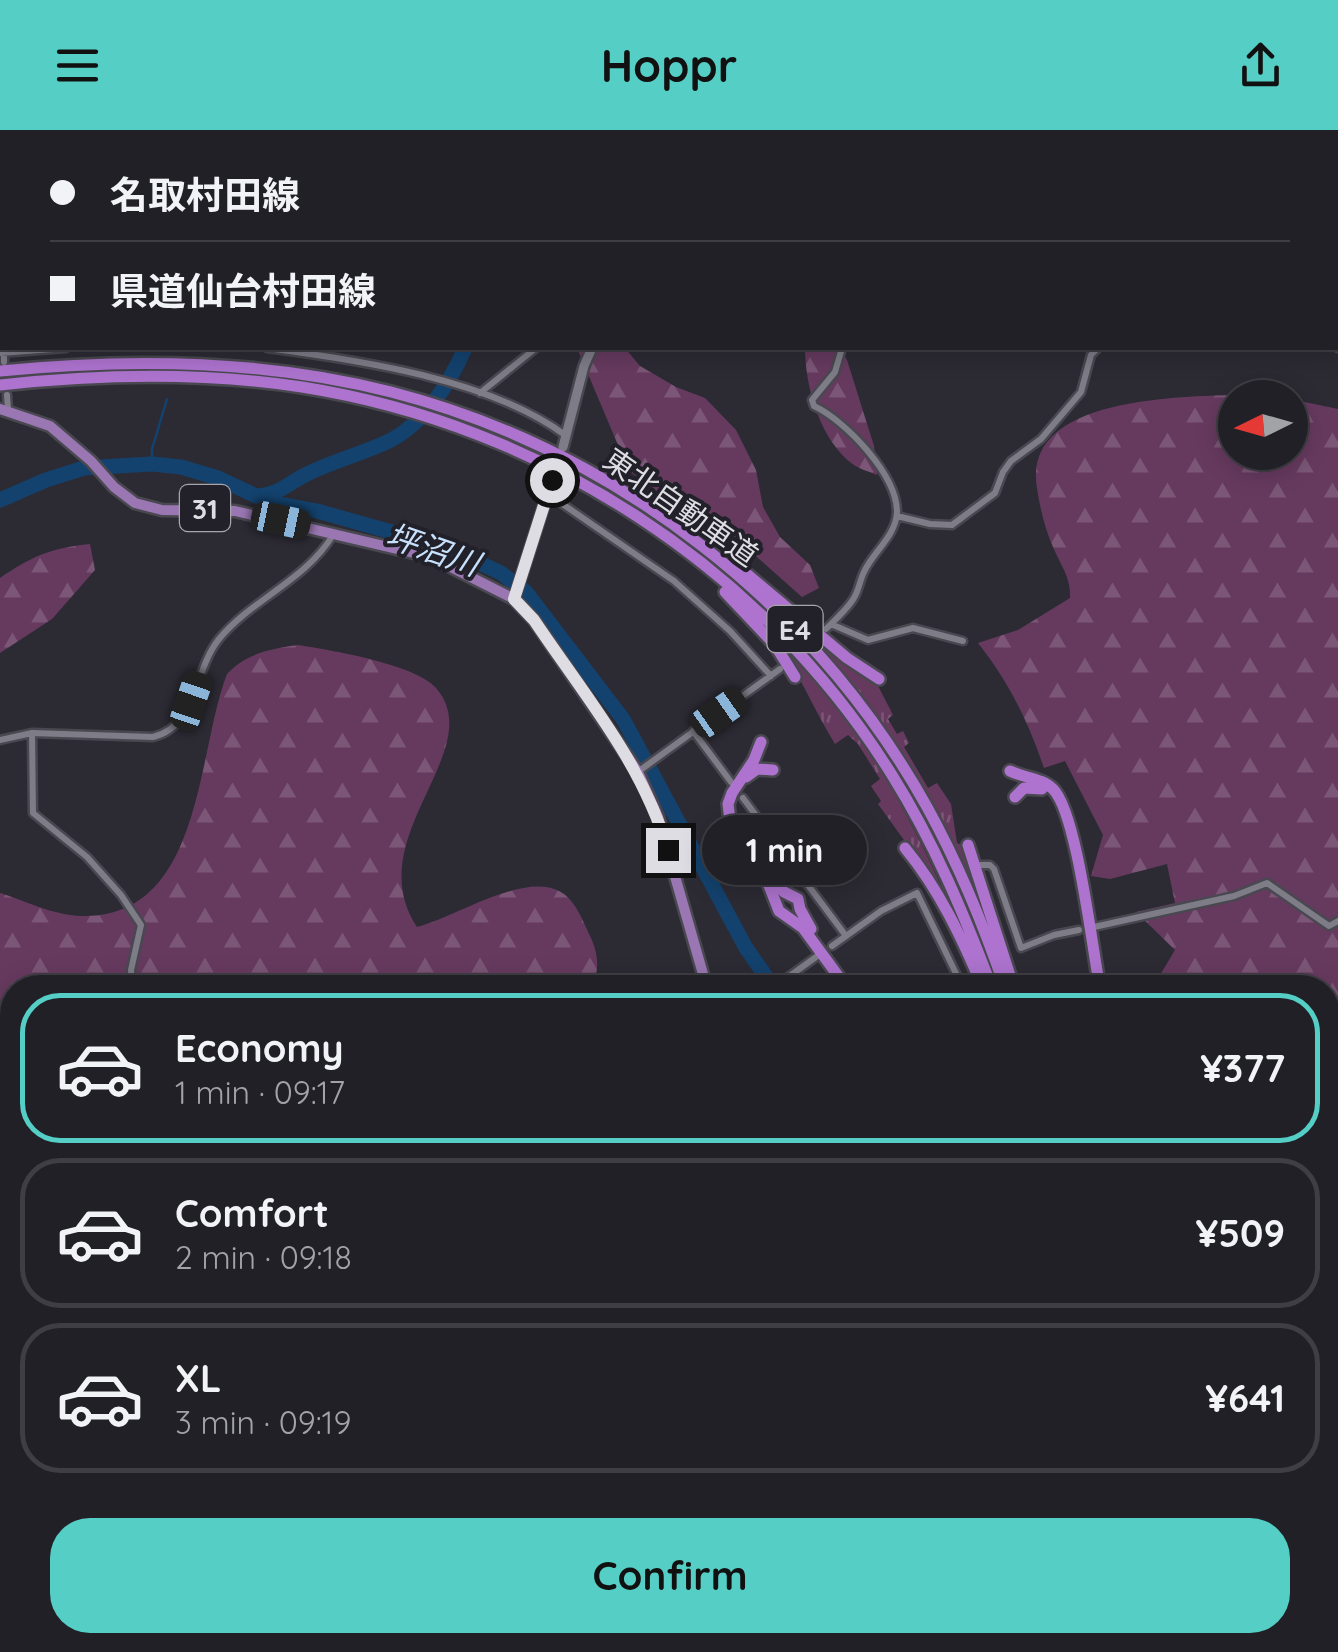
<!DOCTYPE html>
<meta charset="utf-8">
<style>
body{margin:0;font-family:Quicksand,"Noto Sans JP",sans-serif;background:#2d2d33;color:#f1f3f6;height:100vh;display:flex;flex-direction:column;font-size:38px;white-space:nowrap}
*{box-sizing:border-box;margin:0}
p{font-size:32px;color:#a2a3a7}
.icon{flex:none;width:55px;height:55px;fill:none;stroke:currentColor;stroke-width:2;stroke-linecap:round;stroke-linejoin:round}
.map{position:relative;flex:1;overflow:hidden}
.details{position:absolute;left:0px;top:845px;width:1340px;height:678px;display:flex;flex-direction:column;background:#212027;border-radius:40px 40px 0 0;box-shadow:0 5px 25px #0003,0 0 0 2px #3e3e44}
.details>*{flex:none}
.banner{position:absolute;left:0px;top:0px;width:1340px;height:220px;box-shadow:0 5px 25px #0003,0 0 0 2px #3e3e44;display:grid;align-content:center;height:220px;padding:0 50px;background:#212027}
.needle{width:65px;rotate:265deg}
.tools{position:absolute;left:1218px;top:250px;display:grid;gap:20px}
.tools a{display:grid;place-items:center;width:90px;height:90px;border-radius:50%;background:#212027;box-shadow:0 5px 25px #0003,0 0 0 2px #3e3e44;font-size:50px}
.end{position:absolute;width:45px;height:45px;margin:-22px;border:12px solid #dedde3;background:#111;box-shadow:0 0 0 5px #111}
.from{border-radius:50%}
.bubble{position:absolute;height:70px;border-radius:35px;background:#212027;box-shadow:0 5px 25px #0003,0 0 0 2px #3e3e44;font-size:32px;font-weight:700;line-height:70px;text-align:center}
.car{position:absolute;width:30px;height:60px;margin:-30px -15px;border-radius:12px;box-shadow:0 0 8px 2px #0007;background:linear-gradient(#222 24%,#8ab4d8 0 40%,#222 0 76%,#8ab4d8 0 86%,#222 0)}
.banner b{display:flex;align-items:center;gap:35px;height:95px;font-size:38px}
.banner b+b{border-top:2px solid #3e3e44}
.banner i{width:25px;height:25px;background:#f1f3f6}
ul{padding:18px 0 0;list-style:none}
li{display:flex;align-items:center;gap:30px;height:150px;margin:0 20px 15px;padding:0 30px;border:5px solid #3e3e44;border-radius:40px}
li div{flex:1}
li b{display:block;font-size:38px}
li em{font-style:normal;font-weight:700}
li.on{border-color:#55cec5}
li>.icon{width:90px;height:90px;stroke-width:1.5}
.button{display:flex;gap:20px;margin-top:auto;padding:20px 50px}
.button a{flex:1;height:115px;border-radius:40px;background:#55cec5;color:#111;font-size:40px;font-weight:700;line-height:115px;text-align:center}
header{display:flex;justify-content:space-between;align-items:center;height:130px;padding:0 50px;background:#55cec5;color:#111;font-size:45px;font-weight:700}
.map>svg:first-child{display:block}
</style>
<header><svg class="icon" aria-label="menu" viewBox="0 0 24 24"><path d="M4 6h16M4 12h16M4 18h16"/></svg>Hoppr<svg class="icon" aria-label="share" viewBox="0 0 24 24"><path d="M12 15V3M7 8l5-5 5 5M5 13v7h14v-7"/></svg></header>
<div class="map">
<svg width="1338" height="1522" viewBox="0 0 1338 1522">
<defs>
<pattern id="grass-tufts" width="24" height="20" patternUnits="userSpaceOnUse" patternTransform="scale(2.5)"><rect width="24" height="20" fill="#663a5f"/><path d="M3 7l-1-3M5 7V3M7 7l1-3M15 17l-1-3M17 17v-4M19 17l1-3" fill="none" stroke="#7b5676"/></pattern>
<pattern id="forest-firs" width="22" height="20" patternUnits="userSpaceOnUse" patternTransform="scale(2.5)"><rect width="22" height="20" fill="#663a5f"/><path d="M5 1l3.5 6h-7zM16 11l3.5 6h-7z" fill="#7b5676"/></pattern>
</defs>
<rect width="100%" height="100%" fill="#2c2b34"/>
<path fill="url(#grass-tufts)" d="M810,504L876,552L893,585L888,589L897,604L903,601L909,613L904,617L928,658L937,653L951,674L957,713L964,716L976,765L937,685L877,589Z
M782,519C854,577 911,688 948,771L878,674L881,671L871,656L880,649L858,614L848,605L835,614C816,583 802,550 782,519Z"/>
<path fill="url(#forest-firs)" d="M577,218H625L640,236L676,257L705,268L736,300L756,340L763,377L780,407L810,435L819,458L802,467L713,388L662,365L629,341Z
M805,218H840L847,230L874,316L877,345C870,342 860,339 854,335C820,311 805,256 805,218Z
M1266,264L1285,267L1235,268V322H1290V269L1338,279V1034H1328V858L1153,857L1175,820L1136,782L1175,773L1167,734L1110,749L1091,746L1103,705L1065,631L1044,638C1028,591 1009,552 978,513L1018,500L1070,468C1071,447 1061,436 1053,417C1045,399 1040,378 1037,358C1020,259 1205,267 1266,264Z
M90,414L95,440L52,489L0,523V448C32,426 51,418 90,414Z
M298,515C330,520 415,534 436,558C490,620 358,708 417,797C454,788 523,742 559,761C575,769 583,791 590,806C598,822 601,842 590,858H12V1510H773L742,1522H0V763C26,771 52,785 81,786C203,789 196,624 227,544C247,523 270,519 298,515Z"/>
<g fill="none" stroke-linecap="round" stroke-linejoin="round">
<path stroke="#13426e" stroke-width="2.5" d="M241,0V2
M152,334V319L167,269"/>
<path stroke="#13426e" stroke-width="15" d="M527,2L528,0
M259,366C282,363 288,353 307,344C333,331 361,324 387,312C423,295 450,253 465,218
M0,370L46,350L84,338L152,334L181,337L218,348L269,372L317,381L445,417L501,443L526,462L623,589L746,818L774,858
M1328,1019L1338,1024"/>
<path stroke="#47464e" stroke-width="6" stroke-dasharray="6 3" stroke-linecap="butt" d="M785,534L821,503"/>
<defs>
<path id="street" d="M217,0L228,2
M1204,0L1206,2
M74,2L76,0
M252,2L258,0
M798,2L800,0
M0,213L2,210
M1338,217V218
M267,218C359,230 489,249 565,305
M4,222V232
M0,223L66,218
M480,263L536,218
M7,265L8,280
M548,364L674,451L730,501L771,546
M897,386L930,394L952,395L995,363L1003,342L1011,331L1041,309L1081,262L1091,225L1098,218
M831,494L868,510L913,498L963,511
M826,499C835,490 845,481 852,471C859,462 859,452 864,442C873,422 896,406 897,382C897,345 846,291 814,276L812,270L835,242L842,218
M693,601L731,652
M32,603L33,683L87,727L121,765L141,795L131,840L132,858
M0,610L32,603L153,607C198,596 193,541 219,509C252,469 305,451 333,405
M639,641L780,539
M743,668L846,806
M980,735H990L994,739L1021,818L1054,805L1079,800
M1094,797L1234,766L1267,753L1329,796L1338,791
M832,816L881,781L917,763L963,858
M773,858L816,827
M1328,1027L1338,1033
M1330,1342L1338,1377
M1258,1510L1267,1522
M414,1522L418,1510"/>
<path id="secondary" d="M702,2L704,0
M563,317L584,236L592,218
M514,469L552,350
M1328,1343L1338,1340"/>
<path id="primary" d="M0,279L50,296L91,331L114,357L135,373L162,380L235,381L431,427L514,469L534,490L638,642L658,687L707,858
M995,1510L1002,1522"/>
<path id="highway" d="M0,241C130,228 263,229 391,262C616,320 814,474 927,677C959,735 984,796 1005,858
M0,255C100,244 203,242 302,257C543,295 763,438 892,645C934,712 964,784 992,858
M735,434L847,528L879,549
M725,462L775,515L795,547
M761,612L754,630L732,663L728,674L731,699L768,753L779,781L803,798L847,858
M1010,641C1024,648 1042,648 1053,659C1077,683 1092,818 1100,858
M746,647L757,639L773,640
M1015,667L1024,658L1042,659
M968,715L1014,858
M905,718C939,759 962,808 983,858
M769,746L784,762L798,769L800,779L811,799
M1212,1510L1220,1522
M1232,1510L1241,1522"/>
</defs>
<use href="#street" stroke="#494850" stroke-width="11"/>
<use href="#secondary" stroke="#494850" stroke-width="14"/>
<use href="#primary" stroke="#494850" stroke-width="15"/>
<use href="#highway" stroke="#494850" stroke-width="16"/>
<use href="#street" stroke="#7d7c87" stroke-width="6"/>
<use href="#secondary" stroke="#7d7c87" stroke-width="9"/>
<use href="#primary" stroke="#9a77b2" stroke-width="10"/>
<use href="#highway" stroke="#ad73ce" stroke-width="11"/>
</g>
<g fill="none" stroke-linecap="round" stroke-linejoin="round">
<path stroke="#dedde3" stroke-width="12" d="M552,350L514,469L534,490C584,565 642,632 668,720"/>
</g>
<g text-anchor="middle" dominant-baseline="central" stroke-width="8" stroke-linejoin="round" paint-order="stroke">
<g fill="#22212a" stroke="#a6a5ac" stroke-width="2.5">
<rect x="180" y="355" width="50" height="46" rx="8"/>
<rect x="767.5" y="476" width="55" height="46" rx="8"/>
</g>
<g font-size="28" font-weight="bold" fill="#dedde3">
<text x="205" y="378">31</text>
<text x="795" y="499">E4</text>
</g>
<g font-size="30" fill="#dedde3" stroke="#22212a">
<text transform="translate(681 377) rotate(35)">東北自動車道</text>
</g>
<g font-size="32" font-style="italic" fill="#c7e1fd" stroke="#22212a">
<text transform="translate(433 419) rotate(19)">坪沼川</text>
</g>
</g>
</svg>
<div class="tools">
<a><svg class="needle" viewBox="-14 -14 28 28"><path d="M0-13l5 13h-10z" fill="#e53935"/><path d="M0 13l5-13h-10z" fill="#a2a3a7"/></svg></a>
</div>
<i class="end from" style="left:552px;top:350px"></i>
<i class="end" style="left:668px;top:720px"></i>
<div class="bubble" style="left:702px;top:685px;width:165px">1 min</div>
<i class="car" style="left:281px;top:390px;rotate:102deg"></i>
<i class="car" style="left:191px;top:571px;rotate:19deg"></i>
<i class="car" style="left:719px;top:583px;rotate:55deg"></i>
<div class="banner">
<b><i class="from"></i>名取村田線</b>
<b><i></i>県道仙台村田線</b>
</div>
<section class="details">
<ul>
<li class="on"><svg class="icon" aria-label="car" viewBox="0 0 24 24"><path d="M5 17H2v-5l4-1 3-4h7l3 4 3 1v5h-3M9 17h6M6 11h13"/><circle cx="7" cy="17" r="2"/><circle cx="17" cy="17" r="2"/></svg><div><b>Economy</b><p>1 min · 09:17</p></div><em>¥377</em></li>
<li><svg class="icon" aria-label="car" viewBox="0 0 24 24"><path d="M5 17H2v-5l4-1 3-4h7l3 4 3 1v5h-3M9 17h6M6 11h13"/><circle cx="7" cy="17" r="2"/><circle cx="17" cy="17" r="2"/></svg><div><b>Comfort</b><p>2 min · 09:18</p></div><em>¥509</em></li>
<li><svg class="icon" aria-label="car" viewBox="0 0 24 24"><path d="M5 17H2v-5l4-1 3-4h7l3 4 3 1v5h-3M9 17h6M6 11h13"/><circle cx="7" cy="17" r="2"/><circle cx="17" cy="17" r="2"/></svg><div><b>XL</b><p>3 min · 09:19</p></div><em>¥641</em></li>
</ul>
<div class="button"><a>Confirm</a></div>
</section>
</div>
